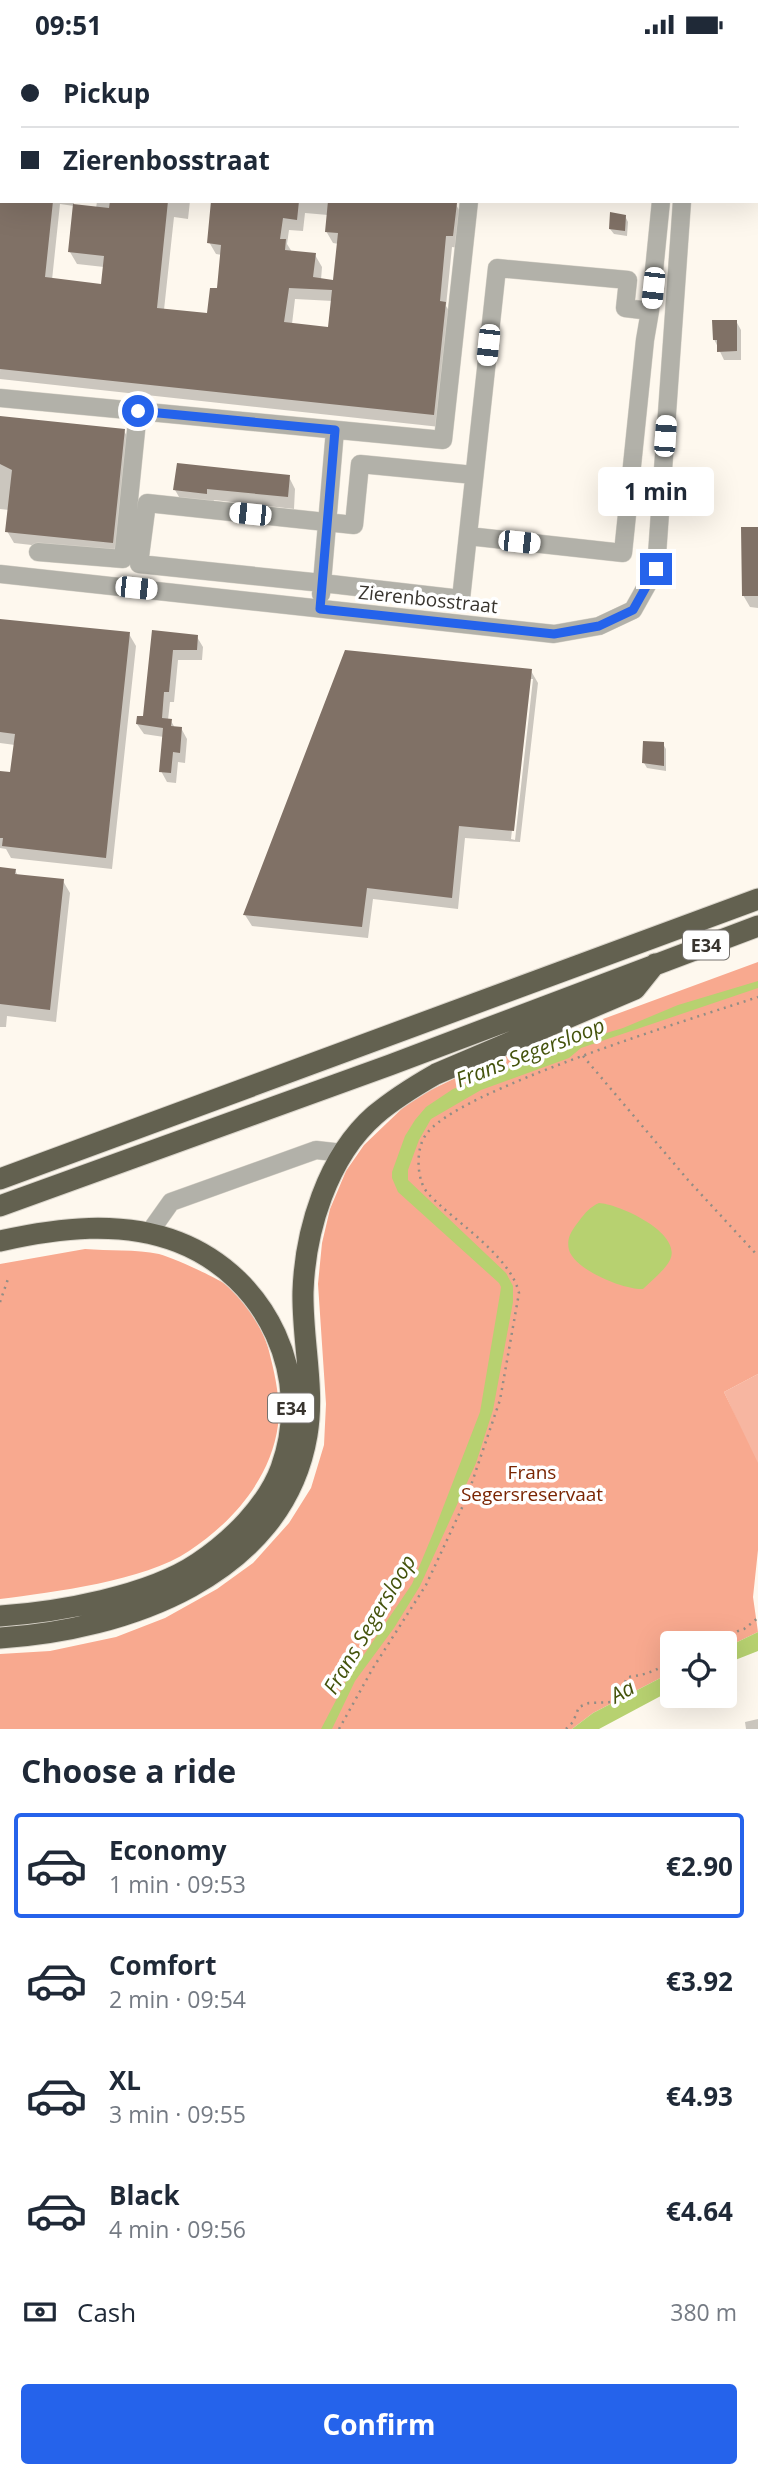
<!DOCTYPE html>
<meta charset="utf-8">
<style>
body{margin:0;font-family:"Open Sans",sans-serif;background:#f2f2f3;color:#1f2937;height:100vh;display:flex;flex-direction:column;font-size:26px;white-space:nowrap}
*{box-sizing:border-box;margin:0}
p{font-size:23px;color:#747a83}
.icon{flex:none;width:38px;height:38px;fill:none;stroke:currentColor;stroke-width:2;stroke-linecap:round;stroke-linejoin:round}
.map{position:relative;height:1680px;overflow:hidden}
.panel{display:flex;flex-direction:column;background:#fff;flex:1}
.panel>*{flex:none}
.guide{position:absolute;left:0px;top:0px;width:760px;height:154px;box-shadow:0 7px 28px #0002;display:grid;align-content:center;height:154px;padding:0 21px;background:#fff}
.buttons{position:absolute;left:660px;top:1582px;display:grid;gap:14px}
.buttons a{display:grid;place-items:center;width:77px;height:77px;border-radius:7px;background:#fff;box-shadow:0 7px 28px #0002;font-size:35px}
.end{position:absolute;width:32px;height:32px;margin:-16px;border:9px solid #2563eb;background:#fff;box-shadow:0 0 0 4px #fff}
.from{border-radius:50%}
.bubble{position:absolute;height:49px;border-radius:7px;background:#fff;box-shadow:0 7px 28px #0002;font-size:23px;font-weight:700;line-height:49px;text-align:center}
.car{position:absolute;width:21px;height:42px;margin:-21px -10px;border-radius:9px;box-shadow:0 0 5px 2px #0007;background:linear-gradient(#fff 24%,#345 0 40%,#fff 0 76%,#345 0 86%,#fff 0)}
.guide b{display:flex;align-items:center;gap:24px;height:66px;font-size:26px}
.guide b+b{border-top:2px solid #e0e1e3}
.guide i{width:18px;height:18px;background:#1f2937}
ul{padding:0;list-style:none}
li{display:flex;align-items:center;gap:21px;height:105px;margin:0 14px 10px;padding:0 7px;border:4px solid transparent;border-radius:7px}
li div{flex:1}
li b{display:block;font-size:26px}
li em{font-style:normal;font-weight:700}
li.current{border-color:#2563eb}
li>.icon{width:63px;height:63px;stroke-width:1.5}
h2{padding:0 21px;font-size:32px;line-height:84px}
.pay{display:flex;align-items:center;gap:18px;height:77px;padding:0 21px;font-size:26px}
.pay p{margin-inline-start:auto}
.action{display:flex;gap:14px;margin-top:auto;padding:14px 21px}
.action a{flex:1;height:80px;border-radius:7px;background:#2563eb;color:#fff;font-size:28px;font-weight:700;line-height:80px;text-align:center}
.status{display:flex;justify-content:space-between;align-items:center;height:49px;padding:0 35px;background:#fff;direction:ltr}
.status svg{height:19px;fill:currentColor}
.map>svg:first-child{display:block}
</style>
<div class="status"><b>09:51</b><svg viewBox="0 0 49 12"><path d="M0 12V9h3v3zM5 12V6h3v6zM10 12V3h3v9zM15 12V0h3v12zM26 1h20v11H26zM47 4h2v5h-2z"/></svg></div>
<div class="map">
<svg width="758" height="1680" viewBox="0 0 758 1680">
<rect width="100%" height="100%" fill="#fef8ee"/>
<path fill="#f7b6a1" d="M758,1325V1414L757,1415L724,1343Z"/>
<path fill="#f8a98f" d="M758,913V1325L724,1343L758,1414V1501L753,1548L758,1583L725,1599L724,1594H672V1623L593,1664L572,1680H0V1605L50,1602L116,1588L165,1569L217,1540L253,1514L289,1474L311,1439L324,1396L326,1355L318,1235L322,1194L330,1160L346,1122L364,1096L412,1050L497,1009Z
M85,1200C108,1202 136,1200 159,1205C174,1209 208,1225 222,1233C243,1246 263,1279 269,1302C275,1326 281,1351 278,1376C271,1429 233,1473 189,1502C144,1532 54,1543 0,1550V1215Z"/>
<path fill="#b7d170" d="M758,932V939L581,999L569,1009L481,1041L431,1070L419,1091L408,1121V1131L506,1224L513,1237V1253L493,1361L476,1414L420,1537L394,1579L355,1632L332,1680H321L346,1632L412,1535L434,1482L480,1363L500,1245L501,1238L499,1234L398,1143L392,1129V1123L405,1087L415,1071L426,1058L453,1040L563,997L623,979L678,956Z
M599,1154C619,1155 683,1184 670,1211C664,1222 652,1231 643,1240C624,1241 575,1221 569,1201C566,1189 572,1181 579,1172C585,1164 590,1158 599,1154Z
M758,1583V1602L725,1615V1599Z
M672,1623V1641L599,1680H572L593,1664Z"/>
<path fill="#0003" fill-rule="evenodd" d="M0,0H104L2,2V60Z
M131,0H195L131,2Z
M222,0H334L222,2Z
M396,0H547L396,2Z
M1,106L2,152H74V157L60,155L52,231L102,237L104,218L77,215L70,203L96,160L97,152H190L188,170L174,168L164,261L209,266L218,241L222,206L216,205L209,193L213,153L201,152H426L456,156L463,167L459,199L452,198L446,257L452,267L440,378L0,330ZM305,164L328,166L326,182L333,194L339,195L334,233L321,231L322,218L315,206L292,203L287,195L289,181L303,182ZM295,250L333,252L329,280L292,275Z
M625,167L628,173L627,187L614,185L610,180Z
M736,272L741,281V311H724L714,290Z
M0,369L124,382L131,394L119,506L14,494L7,482L9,461L0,460Z
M289,428L295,440L294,460L214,451L213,456L182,453L175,441Z
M758,480V559L750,558L743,546Z
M0,572L129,585L136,597L112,820L11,809L6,800L0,799V724L11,725L15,696L0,694Z
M153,583L197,588L203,598L202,611H178L174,653H170L168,671L171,672L175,679H181L187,690L185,714L178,713L176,734L167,733L161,722L164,688L144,685L137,675L144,669Z
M531,622L538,634L520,793L465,789L458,860L373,850L368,889L252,877L245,866ZM529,630H533L515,791L511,790Z
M663,695L666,700V722L647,719L644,714Z
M0,820L15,821L18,827L63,832L70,844L56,973L7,967L6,978H0Z
M758,1670V1680H746L745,1673Z"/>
<path fill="#807166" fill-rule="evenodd" d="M0,152H53L45,228L101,235L104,207L68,203L73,155L109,159L110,152H168L157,259L207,264L210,239H217L221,196L207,194L211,152H299L297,171L283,169L280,190H286L285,201L316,204L313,228L333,231L338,184L325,183L328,152L457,154L453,187H446L440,252L446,253L434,366L0,320ZM289,239L332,241L328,278L284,273Z
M610,163L626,166L625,182L609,180Z
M712,271H737V302L717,303V291H713Z
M0,367L125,380L113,494L5,483L12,421L0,415Z
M177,414L290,426L288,448L207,440V445L173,441Z
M741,478H758V547H742Z
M0,570L130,583L106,809L2,797L3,789H0V722L10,723L15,685L0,683Z
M152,581L198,586L197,601H173L169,643H164L162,669L172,670L171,677L182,678L180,704L173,703L171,724L159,723L163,679L136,675L137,667H143Z
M345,601L532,620L514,782L459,777L452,849L367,839L362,878L243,866Z
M643,692L664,693V717L642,714Z
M0,818L16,820L15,825L64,830L50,961L0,955Z"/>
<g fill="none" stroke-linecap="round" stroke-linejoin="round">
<defs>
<path id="minor" d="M379,2V0
M578,2L579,0
M692,2V0
M0,80H2
M0,349L443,391L469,152
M335,381L322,534L461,550L497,219L628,231L625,259L650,262L661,152
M468,487L623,504L645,291L650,262
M38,503L123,510L138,362
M0,525L554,585L599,577L633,561L656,520L682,152
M321,545L322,534L139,515L147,454L354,476L360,415L474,426
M149,1184L171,1153L316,1101L343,1104"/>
<path id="highway" d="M0,1130L758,850
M0,1157L390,1016L758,877
M0,1192C58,1179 121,1171 178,1193C268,1228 314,1329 281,1419C267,1457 231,1492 198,1514C149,1547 59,1563 0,1567
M0,1589C124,1581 283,1528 307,1386C315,1339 302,1291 303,1243C305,1182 327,1108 375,1066C394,1050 415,1037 436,1025L635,940L655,915"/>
</defs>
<use href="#minor" stroke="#dad5cb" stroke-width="19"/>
<use href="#highway" stroke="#dad5cb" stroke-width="23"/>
<path stroke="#928d85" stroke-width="2.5" stroke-dasharray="2 5" stroke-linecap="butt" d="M583,1007L688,1131L758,1207
M0,1253L8,1230
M704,1594L744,1580L758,1569
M339,1680L373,1619L426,1536L467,1448L500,1351L519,1244C512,1212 467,1180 442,1158C435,1151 425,1144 422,1134C417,1121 417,1099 425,1087C452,1042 698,968 758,948
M566,1680L573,1673L579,1658L589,1654L613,1653L628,1628C645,1626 659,1622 672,1609"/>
<use href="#minor" stroke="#b2b1a9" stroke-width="18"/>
<use href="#highway" stroke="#636150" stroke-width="21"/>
</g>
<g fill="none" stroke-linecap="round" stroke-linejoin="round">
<path stroke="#2563eb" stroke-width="9" d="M138,362L335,381L320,560L554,585L599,577L633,561L656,520"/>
</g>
<g text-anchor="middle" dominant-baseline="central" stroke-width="7" stroke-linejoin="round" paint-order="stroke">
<g fill="#fff" stroke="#74716d" stroke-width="2">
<rect x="683" y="881.5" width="46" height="29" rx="5"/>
<rect x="268" y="1344.5" width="46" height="29" rx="5"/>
</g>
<g font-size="18" font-weight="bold" fill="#38342e">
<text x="706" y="896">E34</text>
<text x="291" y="1359">E34</text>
</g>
<g font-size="19" fill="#38342e" stroke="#fff">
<text transform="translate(428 550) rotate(6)">Zierenbosstraat</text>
</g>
<g font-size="19" fill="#7a2502" stroke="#fff">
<text x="532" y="1423">Frans<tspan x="532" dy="22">Segersreservaat</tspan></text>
</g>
<g font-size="21" font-style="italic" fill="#44530c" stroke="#fff">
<text transform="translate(530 1003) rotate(-21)">Frans Segersloop</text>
<text transform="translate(369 1575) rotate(-59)">Frans Segersloop</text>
<text transform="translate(622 1642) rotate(-29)">Aa</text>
</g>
</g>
</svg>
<div class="buttons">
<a><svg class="icon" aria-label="locate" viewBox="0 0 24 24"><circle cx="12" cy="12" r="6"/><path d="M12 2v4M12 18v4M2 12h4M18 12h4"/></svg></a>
</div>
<i class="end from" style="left:138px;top:362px"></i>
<i class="end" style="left:656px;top:520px"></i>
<div class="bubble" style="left:598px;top:418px;width:116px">1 min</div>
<i class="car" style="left:653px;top:239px;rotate:186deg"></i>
<i class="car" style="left:488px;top:296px;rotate:186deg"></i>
<i class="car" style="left:665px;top:387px;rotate:4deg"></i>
<i class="car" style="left:250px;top:465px;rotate:276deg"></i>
<i class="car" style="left:519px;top:493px;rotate:96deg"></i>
<i class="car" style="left:136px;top:539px;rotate:96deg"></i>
<div class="guide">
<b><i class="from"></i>Pickup</b>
<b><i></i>Zierenbosstraat</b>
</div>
</div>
<section class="panel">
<h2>Choose a ride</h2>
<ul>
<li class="current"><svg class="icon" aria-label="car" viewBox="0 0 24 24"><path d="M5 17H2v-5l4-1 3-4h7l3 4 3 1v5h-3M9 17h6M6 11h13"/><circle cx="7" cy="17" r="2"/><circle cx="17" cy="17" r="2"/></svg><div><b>Economy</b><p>1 min · 09:53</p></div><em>€2.90</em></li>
<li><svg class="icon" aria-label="car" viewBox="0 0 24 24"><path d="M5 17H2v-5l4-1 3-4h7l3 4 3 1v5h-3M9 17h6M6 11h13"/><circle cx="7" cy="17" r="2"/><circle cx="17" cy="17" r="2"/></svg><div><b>Comfort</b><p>2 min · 09:54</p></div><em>€3.92</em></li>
<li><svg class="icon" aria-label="car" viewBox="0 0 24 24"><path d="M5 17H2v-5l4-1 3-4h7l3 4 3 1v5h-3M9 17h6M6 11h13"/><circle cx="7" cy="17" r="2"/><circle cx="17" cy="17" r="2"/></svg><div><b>XL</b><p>3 min · 09:55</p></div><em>€4.93</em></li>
<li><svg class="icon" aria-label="car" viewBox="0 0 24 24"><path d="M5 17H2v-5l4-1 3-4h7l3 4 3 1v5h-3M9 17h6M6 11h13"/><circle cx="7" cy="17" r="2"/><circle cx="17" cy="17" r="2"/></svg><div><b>Black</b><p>4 min · 09:56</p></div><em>€4.64</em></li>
</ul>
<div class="pay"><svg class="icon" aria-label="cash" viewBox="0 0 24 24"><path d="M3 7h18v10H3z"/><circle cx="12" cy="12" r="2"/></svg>Cash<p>380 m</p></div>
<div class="action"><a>Confirm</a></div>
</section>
